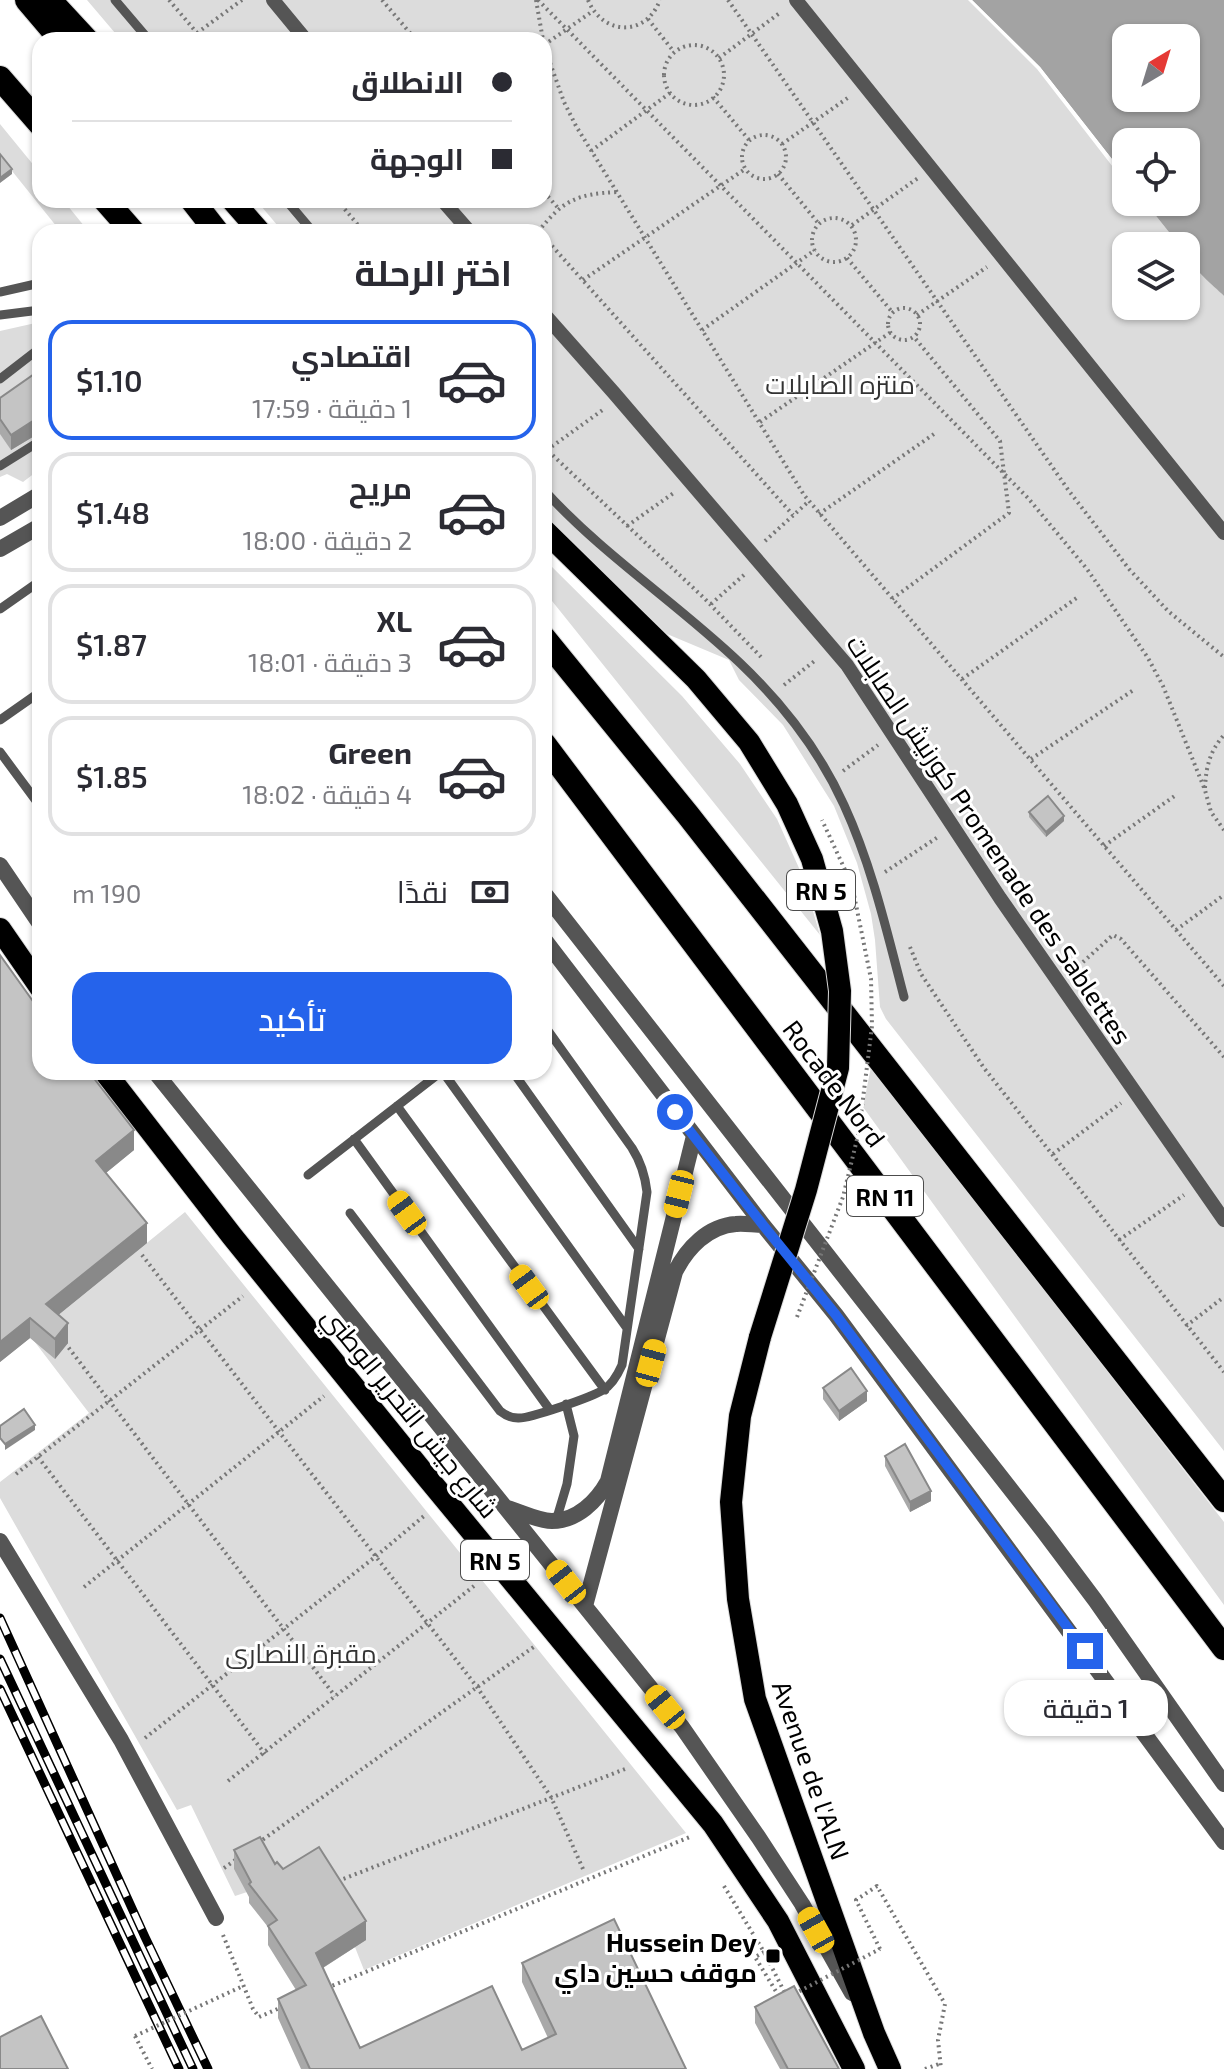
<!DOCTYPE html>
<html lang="ar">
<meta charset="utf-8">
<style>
body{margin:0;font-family:"Exo 2",Cairo,sans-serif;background:#f2f2f3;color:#2b2b33;direction:rtl;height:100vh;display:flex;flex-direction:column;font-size:30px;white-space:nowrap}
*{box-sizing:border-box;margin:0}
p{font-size:26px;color:#7c7c81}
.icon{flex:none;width:44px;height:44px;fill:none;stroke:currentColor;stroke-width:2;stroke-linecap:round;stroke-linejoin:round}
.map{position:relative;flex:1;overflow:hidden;direction:ltr}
.details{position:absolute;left:32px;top:224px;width:520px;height:856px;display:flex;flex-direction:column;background:#fff;border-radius:24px;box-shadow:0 2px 6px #0004;direction:rtl}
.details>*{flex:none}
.banner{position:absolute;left:32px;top:32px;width:520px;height:176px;border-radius:24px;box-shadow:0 2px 6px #0004;direction:rtl;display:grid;align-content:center;height:176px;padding:0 40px;background:#fff}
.needle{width:52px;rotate:38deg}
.fabs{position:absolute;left:1112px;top:24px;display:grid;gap:16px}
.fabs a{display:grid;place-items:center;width:88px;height:88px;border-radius:16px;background:#fff;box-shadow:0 2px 6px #0004;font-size:40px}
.end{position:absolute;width:36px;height:36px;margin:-18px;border:10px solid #2563eb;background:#fff;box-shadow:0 0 0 4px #fff}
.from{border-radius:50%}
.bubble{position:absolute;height:56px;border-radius:24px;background:#fff;box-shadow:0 2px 6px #0004;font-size:26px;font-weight:600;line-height:56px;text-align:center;direction:rtl}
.car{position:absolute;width:24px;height:48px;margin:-24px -12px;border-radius:10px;box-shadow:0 0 6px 2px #0007;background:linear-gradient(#f5c518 24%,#345 0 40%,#f5c518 0 76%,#345 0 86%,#f5c518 0)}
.banner b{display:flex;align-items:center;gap:28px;height:76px;font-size:30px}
.banner b+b{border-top:2px solid #e1e1e2}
.banner i{width:20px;height:20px;background:#2b2b33}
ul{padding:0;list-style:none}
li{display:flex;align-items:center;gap:24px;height:120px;margin:0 16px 12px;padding:0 24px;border:4px solid #e1e1e2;border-radius:24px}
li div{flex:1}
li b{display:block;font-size:30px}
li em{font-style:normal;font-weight:600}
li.current{border-color:#2563eb}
li>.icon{width:72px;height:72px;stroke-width:1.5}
h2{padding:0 40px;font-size:36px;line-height:96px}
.pay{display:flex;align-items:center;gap:20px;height:88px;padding:0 40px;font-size:30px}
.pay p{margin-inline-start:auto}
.action{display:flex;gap:16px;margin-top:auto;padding:16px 40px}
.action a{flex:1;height:92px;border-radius:24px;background:#2563eb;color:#fff;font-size:32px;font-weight:600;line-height:92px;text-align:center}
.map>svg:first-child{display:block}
</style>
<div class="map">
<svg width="1224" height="2069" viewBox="0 0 1224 2069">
<rect width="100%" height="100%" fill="#fff"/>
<path fill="#dcdcdc" d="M87,0H972L1020,46L1126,177V202H1145L1180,246H1126V306H1186V254L1204,277L1224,296V1451L886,1019L880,1007L875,940L871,914L857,863L834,806L783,725L739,680L729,660L667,634L544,515V232H283L256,200H544V40H121Z
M0,124L40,173V200H63L89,232H61L0,156Z
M40,322V469L23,482L7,474L0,477V331Z
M544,559L682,696L740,764L777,819L803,877L820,935L544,591Z
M871,1067L1224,1522V1605L863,1107Z
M185,1212L686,1833L364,1970L332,1889L259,1888L235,1896L191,1805L177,1810L0,1498V1482L89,1413L31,1337Z"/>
<path fill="#a3a3a3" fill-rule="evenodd" d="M972,0H1224V296C1211,283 1186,265 1186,246H1180L1145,202H1186V142H1126V177L1040,67ZM1126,38H1186V98H1126Z"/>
<path fill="#fff" d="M968,0H972L1040,67L1126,177V181L1123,180L1037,69Z"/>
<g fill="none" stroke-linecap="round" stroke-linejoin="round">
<defs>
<path id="trunk" d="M51,0L88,40
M232,200L260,232
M0,929L40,987
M105,1072L232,1236L426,1476L713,1824L778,1921L854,2069
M760,1337L740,1416L731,1502L738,1599L755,1699L874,2033L890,2069"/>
<path id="motorway" d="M27,0L61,40
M0,78L40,124
M105,200L133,232
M192,200L217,232
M544,638L688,815L1224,1500
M544,744L1224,1648"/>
</defs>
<use href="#trunk" stroke="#dbdbdb" stroke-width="24"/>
<use href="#motorway" stroke="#dbdbdb" stroke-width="26"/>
<path stroke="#777" stroke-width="4" stroke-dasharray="2 4" stroke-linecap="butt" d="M169,0L203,40
M382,0L416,40
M536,0L543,40
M538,0L1028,498L1087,569L1148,658L1163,686L1205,790L1211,812L1224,830
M588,0C603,36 646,37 660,0
M728,0L1069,491L1129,569L1168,611L1224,657
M648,19L674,52
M197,33L242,0
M544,45L593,11
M664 75a30 30 0 1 1 60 0a30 30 0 1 1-60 0Z
M544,46L564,102L576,126L804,495L1224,986
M719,58L781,12
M713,97L749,140
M742 157a22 22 0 1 1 44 0a22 22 0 1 1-44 0Z
M782,144L849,97
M591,151L670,93
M778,174L819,224
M544,192L559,209
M337,200L364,232
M812 240a22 22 0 1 1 44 0a22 22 0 1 1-44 0Z
M852,225L918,178
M538,232C563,200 577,194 617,192
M544,237L793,515
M847,258L893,313
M583,280L745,169
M888 324a16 16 0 1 1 32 0a16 16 0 1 1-32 0Z
M917,315L987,267
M702,330L815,250
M760,422L891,332
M544,447L705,599L761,657
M547,450L604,409
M819,514L934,434
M627,526L675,492
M765,541L809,501
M892,599L1009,513L1000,441L914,337
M711,604L745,574
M962,679L1078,597
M784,685L817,659
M1031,759L1135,689
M843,771L878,745
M1205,788C1206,766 1210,751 1224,735
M1104,846L1176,795
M885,872L938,837
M1176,930L1224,895
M910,947L921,974L984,1068L1224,1372
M1074,970L1113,935L1121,939L1224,1057
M1053,1154L1121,1103
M1119,1240L1184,1195
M142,1255L477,1687L551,1797L583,1869
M1186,1326L1224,1297
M65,1343L335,1696
M38,1457L265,1754
M16,1474L243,1296
M84,1587L324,1396
M145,1738L375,1557L424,1516
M228,1781L474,1586
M258,1843L535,1646
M224,1868L238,1858
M338,1881L625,1769
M724,1886L764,1952L787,1997
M223,1935L253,2009L259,2017L282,2007
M880,1949L856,1900L877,1886L945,2004L938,2040L941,2069
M764,1952L755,1957L780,1998
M327,1988L692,1836
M135,2036L152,2069
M925,2069L939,2064"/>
<path stroke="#555" stroke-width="9" d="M115,0L149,40
M286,200L313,232
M0,292L40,283
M0,315L40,310
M0,379L40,348
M0,466L40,441
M544,490C603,555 677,603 740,663C782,703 820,752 844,805C872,866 887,932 904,997
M0,609L40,581
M0,720L40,692
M0,752L40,806
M443,1072L627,1328
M513,1072L639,1249
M397,1106L605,1390
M354,1139L550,1410
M308,1175L441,1072
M350,1213L500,1411C505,1415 511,1418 518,1418C529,1419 592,1397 603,1390C612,1385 618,1374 622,1365L647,1192C645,1175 641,1162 632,1148L544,1025
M556,1521L567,1484L574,1436L566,1404"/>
<path stroke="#555" stroke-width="14" d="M273,0L306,40
M796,0L1224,533
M442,200L470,232
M544,314L614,393L847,665L1000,898L1224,1220"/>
<path stroke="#555" stroke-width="16" d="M0,1541L121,1740L216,1918"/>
<path stroke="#555" stroke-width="16" d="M0,518L40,494
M0,549L40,526
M0,865L40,924
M544,893L1044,1532L1095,1600L1224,1784
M544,939L763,1225L836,1315L1224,1842
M155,1072L682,1727L759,1838L802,1904L852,1993
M507,1508C521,1512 538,1521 552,1521C577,1521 597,1501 608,1481L694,1136
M585,1606L675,1272C687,1248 708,1226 736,1224C744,1223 754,1225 763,1225"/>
<use href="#trunk" stroke="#000" stroke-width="22"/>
<use href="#motorway" stroke="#000" stroke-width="24"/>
<defs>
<path id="rail" d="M0,1618L145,1937L208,2069
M0,1659L193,2069
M0,1689L179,2069"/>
</defs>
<use href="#rail" stroke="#000" stroke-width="9"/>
<use href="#rail" stroke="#fff" stroke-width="6" stroke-dasharray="18" stroke-linecap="butt"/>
<defs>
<path id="trunk-bridge" d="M544,530L696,679L749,742L787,804L812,859L832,931L840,991L838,1068L806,1190L760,1337"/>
</defs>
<use href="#trunk-bridge" stroke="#dbdbdb" stroke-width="24" stroke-linecap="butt"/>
<path stroke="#777" stroke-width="4" stroke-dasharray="2 4" stroke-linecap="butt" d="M797,1317L843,1197L859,1131L872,1026L871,979L852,885L822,820
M794,1994L880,1949
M135,2036L243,1986"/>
<use href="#trunk-bridge" stroke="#000" stroke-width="22"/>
</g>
<path fill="#a9a9a9" d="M40,370V434L36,435L11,450L0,434V398Z
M1029,812L1064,821L1046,837L1029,817Z
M0,955L134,1150L106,1173L147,1243L58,1315L68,1343L55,1359L30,1338L0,1362Z
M823,1388L867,1401L839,1421L823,1399Z
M885,1456L931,1501L910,1512L885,1466Z
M234,1850L275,1864L283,1869L366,1940L323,1968L360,2048L522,2050L548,2038L522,1982V1963L686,2069H301L278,2018V1999L296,1990L268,1945V1927L249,1903V1897L234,1869Z
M755,2007L839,2069H780L755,2023Z"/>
<path fill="#898989" d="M12,169V174L0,183V178Z
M36,419V435L11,450V435Z
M1064,816V821L1046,837V832Z
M134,1130V1150L96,1181V1161Z
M147,1223V1243L46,1325V1304Z
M30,1318V1338L0,1362V1342Z
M68,1323V1343L55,1359V1339Z
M867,1391V1401L839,1421V1411Z
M35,1425V1430L5,1450V1444Z
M931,1491V1501L910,1512V1502Z
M366,1921V1940L316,1972V1953Z"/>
<path fill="#c4c4c4" stroke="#898989" stroke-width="2" d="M0,154L12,169L0,178Z
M40,370V419H36L11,435L0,419V398Z
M1048,796L1064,816L1046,832L1029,812Z
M0,955L40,1011V1072H89L134,1130L96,1161L147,1223L46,1304L68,1323L55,1339L30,1318L0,1342Z
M851,1368L867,1391L839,1411L823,1388Z
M24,1409L35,1425L5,1444L0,1438V1426Z
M905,1444L931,1491L910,1502L885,1456Z
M260,1837L275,1864L277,1862L283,1869L319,1847L366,1921L316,1953L360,2048L492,1986L522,2050L556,2034L522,1963L614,1919L686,2069H310L278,1999L306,1985L268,1926L277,1920L249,1884L251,1882L234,1850Z
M794,1986L839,2069H788L755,2007Z
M41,2016L68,2069H0V2037Z"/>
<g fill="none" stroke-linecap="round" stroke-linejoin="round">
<path stroke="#2563eb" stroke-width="10" d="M675,1112L763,1225L836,1315L1085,1651"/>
</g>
<rect fill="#000" stroke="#fff" stroke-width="3" x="765" y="1948" width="16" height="16" rx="4"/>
<g text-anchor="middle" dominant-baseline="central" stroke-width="6" stroke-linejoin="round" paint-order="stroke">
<g fill="#fff" stroke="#4c4c4c" stroke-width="2">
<rect x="787" y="870" width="68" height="40" rx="6"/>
<rect x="847" y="1176" width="76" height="40" rx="6"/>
<rect x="461" y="1540" width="68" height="40" rx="6"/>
</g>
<g font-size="24" font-weight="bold" fill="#000">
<text x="821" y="890">RN 5</text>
<text x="885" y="1196">RN 11</text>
<text x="495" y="1560">RN 5</text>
</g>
<g font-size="26" fill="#333" stroke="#fff">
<text x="840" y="383">منتزه الصابلات</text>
<text x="301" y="1652">مقبرة النصارى</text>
</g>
<g font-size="26" fill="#000" stroke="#fff">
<text transform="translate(990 839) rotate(56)">كورنيش الصابلات Promenade des Sablettes</text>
<text transform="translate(835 1083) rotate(53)">Rocade Nord</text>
<text transform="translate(411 1412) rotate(51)">شارع جيش التحرير الوطني</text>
<text transform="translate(812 1770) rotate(71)">Avenue de l'ALN</text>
</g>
<g font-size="26" font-weight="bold" fill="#000" stroke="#fff" text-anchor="end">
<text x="757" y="1941">Hussein Dey<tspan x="757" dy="30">موقف حسين داي</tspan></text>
</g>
</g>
</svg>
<div class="fabs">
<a><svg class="needle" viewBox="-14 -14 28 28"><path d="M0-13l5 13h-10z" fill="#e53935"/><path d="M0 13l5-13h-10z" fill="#7c7c81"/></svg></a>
<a><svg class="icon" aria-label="locate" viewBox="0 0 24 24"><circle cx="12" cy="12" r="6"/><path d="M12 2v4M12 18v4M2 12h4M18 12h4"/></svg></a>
<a><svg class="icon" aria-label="layers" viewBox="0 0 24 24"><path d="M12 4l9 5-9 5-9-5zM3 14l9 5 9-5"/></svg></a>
</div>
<i class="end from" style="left:675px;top:1112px"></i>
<i class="end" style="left:1085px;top:1651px"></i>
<div class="bubble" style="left:1004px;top:1680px;width:164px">1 دقيقة</div>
<i class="car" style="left:679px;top:1194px;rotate:194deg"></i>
<i class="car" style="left:407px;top:1213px;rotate:324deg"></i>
<i class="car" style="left:529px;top:1287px;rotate:324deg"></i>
<i class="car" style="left:651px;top:1363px;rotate:15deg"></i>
<i class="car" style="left:566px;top:1582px;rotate:322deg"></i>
<i class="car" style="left:665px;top:1707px;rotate:321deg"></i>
<i class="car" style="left:816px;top:1930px;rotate:331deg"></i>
<div class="banner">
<b><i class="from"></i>الانطلاق</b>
<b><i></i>الوجهة</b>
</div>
<section class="details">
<h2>اختر الرحلة</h2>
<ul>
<li class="current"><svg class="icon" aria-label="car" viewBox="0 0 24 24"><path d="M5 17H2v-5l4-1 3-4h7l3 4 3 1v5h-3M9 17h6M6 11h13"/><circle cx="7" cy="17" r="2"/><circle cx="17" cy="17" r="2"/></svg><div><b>اقتصادي</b><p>1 دقيقة · 17:59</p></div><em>$1.10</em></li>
<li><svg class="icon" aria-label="car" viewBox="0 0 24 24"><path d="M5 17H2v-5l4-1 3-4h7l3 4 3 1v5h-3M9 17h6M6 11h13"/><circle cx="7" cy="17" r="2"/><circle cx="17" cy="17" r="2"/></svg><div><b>مريح</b><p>2 دقيقة · 18:00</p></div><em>$1.48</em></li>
<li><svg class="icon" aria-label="car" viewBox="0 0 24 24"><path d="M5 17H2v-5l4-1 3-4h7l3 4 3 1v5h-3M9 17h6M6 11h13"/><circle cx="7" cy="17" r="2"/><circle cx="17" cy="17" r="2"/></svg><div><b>XL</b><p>3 دقيقة · 18:01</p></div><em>$1.87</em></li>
<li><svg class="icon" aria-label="car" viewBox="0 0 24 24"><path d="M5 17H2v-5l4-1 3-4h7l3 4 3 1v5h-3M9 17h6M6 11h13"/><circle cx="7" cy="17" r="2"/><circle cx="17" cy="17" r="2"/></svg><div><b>Green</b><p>4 دقيقة · 18:02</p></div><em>$1.85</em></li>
</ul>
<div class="pay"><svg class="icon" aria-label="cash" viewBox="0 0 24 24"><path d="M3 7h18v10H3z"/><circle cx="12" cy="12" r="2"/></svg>نقدًا<p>190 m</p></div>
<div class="action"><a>تأكيد</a></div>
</section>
</div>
